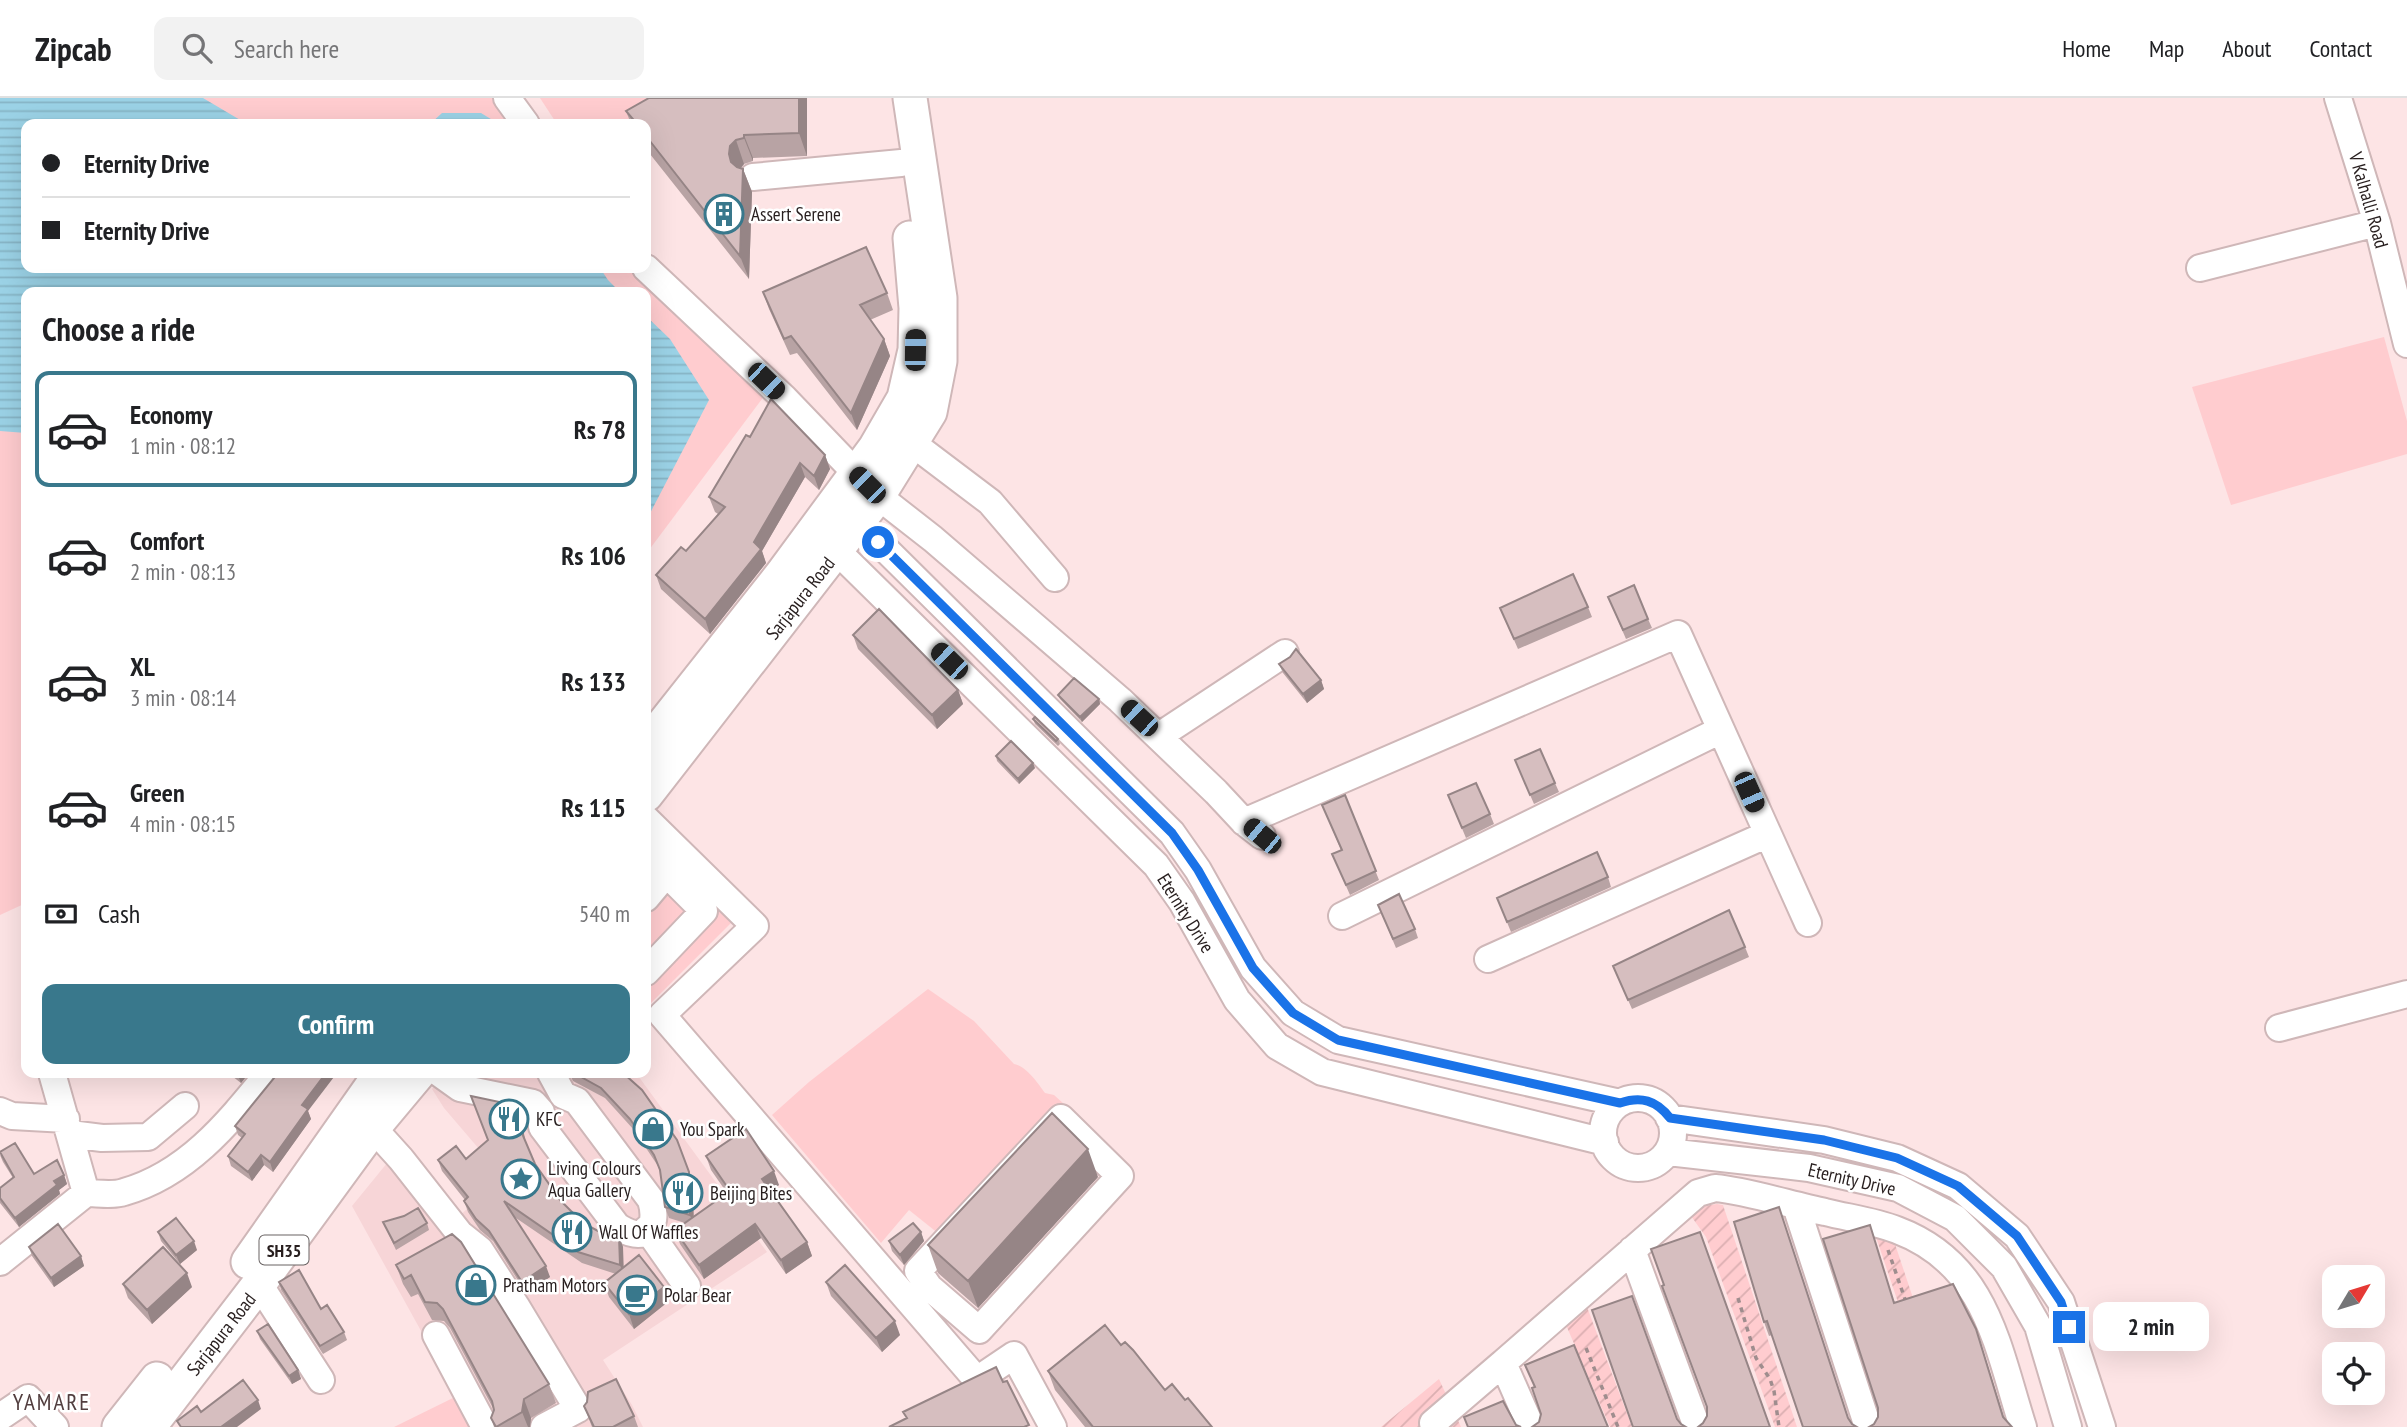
<!DOCTYPE html>
<meta charset="utf-8">
<style>
body{margin:0;font-family:"PT Sans Narrow",sans-serif;background:#f2f2f2;color:#202124;height:100vh;display:flex;flex-direction:column;font-size:26px;white-space:nowrap}
*{box-sizing:border-box;margin:0}
p{font-size:23px;color:#757577}
.icon{flex:none;width:38px;height:38px;fill:none;stroke:currentColor;stroke-width:2;stroke-linecap:round;stroke-linejoin:round}
.map{position:relative;flex:1;overflow:hidden}
.details{position:absolute;left:21px;top:189px;width:630px;height:791px;display:flex;flex-direction:column;background:#fff;border-radius:14px;box-shadow:0 7px 28px #0002}
.details>*{flex:none}
.top-card{position:absolute;left:21px;top:21px;width:630px;height:154px;border-radius:14px;box-shadow:0 7px 28px #0002;display:grid;align-content:center;height:154px;padding:0 21px;background:#fff}
.needle{width:46px;rotate:52deg}
.tools{position:absolute;left:2322px;top:1167px;display:grid;gap:14px}
.tools a{display:grid;place-items:center;width:63px;height:63px;border-radius:14px;background:#fff;box-shadow:0 7px 28px #0002;font-size:35px}
.end{position:absolute;width:32px;height:32px;margin:-16px;border:9px solid #1a73e8;background:#fff;box-shadow:0 0 0 4px #fff}
.from{border-radius:50%}
.bubble{position:absolute;height:49px;border-radius:14px;background:#fff;box-shadow:0 7px 28px #0002;font-size:23px;font-weight:600;line-height:49px;text-align:center}
.car{position:absolute;width:21px;height:42px;margin:-21px -10px;border-radius:9px;box-shadow:0 0 5px 2px #0007;background:linear-gradient(#222 24%,#8ab4d8 0 40%,#222 0 76%,#8ab4d8 0 86%,#222 0)}
.top-card b{display:flex;align-items:center;gap:24px;height:66px;font-size:26px}
.top-card b+b{border-top:2px solid #e0e0e0}
.top-card i{width:18px;height:18px;background:#202124}
ul{padding:0;list-style:none}
li{display:flex;align-items:center;gap:21px;height:116px;margin:0 14px 10px;padding:0 7px;border:4px solid transparent;border-radius:14px}
li div{flex:1}
li b{display:block;font-size:26px}
li em{font-style:normal;font-weight:600}
li.on{border-color:#39788c}
li>.icon{width:63px;height:63px;stroke-width:1.5}
h2{padding:0 21px;font-size:32px;line-height:84px}
.pay{display:flex;align-items:center;gap:18px;height:77px;padding:0 21px;font-size:26px}
.pay p{margin-inline-start:auto}
.primary-button{display:flex;gap:14px;margin-top:auto;padding:14px 21px}
.primary-button a{flex:1;height:80px;border-radius:14px;background:#39788c;color:#fff;font-size:28px;font-weight:600;line-height:80px;text-align:center}
header{display:flex;align-items:center;gap:42px;box-sizing:border-box;height:98px;padding:0 35px;background:#fff;border-bottom:2px solid #e0e0e0}
header strong{font-size:33px}
nav{display:flex;gap:38px;margin-inline-start:auto;font-size:24px}
.search{width:490px;height:63px;background:#f2f2f2;display:flex;align-items:center;gap:18px;box-sizing:border-box;padding:0 24px;border-radius:14px;color:#757577;font-size:26px}
.map>svg:first-child{display:block}
</style>
<header>
<strong>Zipcab</strong>
<div class="search"><svg class="icon" aria-label="search" viewBox="0 0 24 24"><circle cx="10" cy="10" r="6"/><path d="M15 15l6 6"/></svg>Search here</div>
<nav><a>Home</a><a>Map</a><a>About</a><a>Contact</a></nav>
</header>
<div class="map">
<svg width="2407" height="1329" viewBox="0 0 2407 1329">
<defs>
<pattern id="garden-furrows" width="10" height="10" patternUnits="userSpaceOnUse" patternTransform="scale(1.75)"><rect width="10" height="10" fill="#ffcccf"/><path d="M-1 1l2-2M0 10L10 0M9 11l2-2" fill="none" stroke="#dbafb1"/></pattern>
<pattern id="water-rules" width="6" height="5" patternUnits="userSpaceOnUse" patternTransform="scale(1.75)"><rect width="6" height="5" fill="#9bd2e6"/><path d="M0 2.5h6" fill="none" stroke="#86b4c5"/></pattern>
</defs>
<rect width="100%" height="100%" fill="#fde4e5"/>
<path fill="#f7d5d7" d="M446,975H636L767,1154L603,1262L632,1307L643,1329H474L457,1298L352,1108L401,1048L458,1119L503,1079L444,1010L432,991Z"/>
<path fill="#ffcccf" d="M0,0H493L513,26H26V170H639L768,293L646,456V194H26V805L0,817Z
M540,0H666L621,26H557Z
M2384,239L2407,323V356L2231,407L2192,289Z
M646,743L733,823L646,910Z
M928,891L974,923L1014,966C1026,968 1038,985 1045,995L1054,997L1064,1006L939,1136L909,1112L881,1145L772,1017L809,984Z
M457,1298L474,1329H394Z"/>
<path fill="url(#garden-furrows)" d="M1717,1106L1723,1107L1797,1329H1775L1706,1139L1691,1118L1704,1108Z
M1876,1139L1895,1146L1956,1329H1940Z
M1587,1209L1632,1329H1610L1566,1227Z
M1439,1281L1461,1329H1381Z"/>
<path fill="url(#water-rules)" d="M0,0H203L247,26H26V170H600L608,182L620,194H26V335L0,333Z
M442,15H481L499,26H430Z
M646,218L670,241L709,302L646,423Z"/>
<g fill="none" stroke-linecap="round" stroke-linejoin="round">
<defs>
<path id="minor" d="M507,0L526,26
M2338,0L2377,125L2407,246
M753,79L901,65
M646,170L784,300L878,398L933,441L1120,602L1216,694L1244,724L1262,738
M2200,170L2377,125
M912,345L990,404L1055,480
M858,424L1172,735L1198,772L1253,870L1293,915L1338,942L1620,1005
M836,452L1156,767L1182,804L1237,902L1277,948L1322,974L1605,1044
M1159,638L1285,555
M646,721L755,828L662,917L977,1282L1014,1257L1053,1329
M1244,724L1678,536L1808,825
M646,800L667,775
M1342,818L1721,632
M1488,861L1768,736
M646,874L704,813L660,769L655,730
M2279,930L2407,896
M52,975L86,1095
M439,975L460,990L533,1005L541,1014L542,1029L617,1128C643,1146 660,1132 651,1102L577,1003L563,997L551,975
M1603 1035a35 35 0 1 1 70 0a35 35 0 1 1-70 0Z
M0,1013L12,1018L66,1021
M1061,1020L1120,1078L979,1232L929,1189L918,1173Z
M1669,1020L1824,1042L1897,1060L1958,1088L2017,1138L2061,1204L2102,1329
M373,1030L401,1061L460,1136L480,1152L516,1208L578,1311L544,1329
M70,1036L102,1040L148,1039L185,1008
M1668,1054L1809,1070L1898,1090L1955,1120L2004,1169L2038,1228L2068,1329
M1796,1108L1868,1329
M647,1131L687,1188
M1632,1152L1697,1329
M0,1164L86,1095C97,1095 113,1098 124,1094C188,1076 229,1024 269,975
M259,1186L321,1282
M436,1237L485,1329
M0,1319L28,1300L55,1329
M1433,1325L1503,1265
M1531,1329L1503,1265L1691,1101L1698,1095L1715,1090C1748,1093 1791,1107 1825,1114C1849,1120 1874,1123 1897,1132C1987,1166 1997,1248 2023,1329"/>
<path id="major" d="M646,648L782,476L875,350L904,300L915,252L916,210L910,140
M646,697L878,398L930,314L940,263V200L910,0
M248,1164L381,975
M119,1329L157,1281
M149,1329L259,1186L373,1030L419,975"/>
</defs>
<use href="#minor" stroke="#cfb7b8" stroke-width="30"/>
<use href="#major" stroke="#cfb7b8" stroke-width="37"/>
<path stroke="#9f8d8e" stroke-width="3.5" stroke-dasharray="5 5" stroke-linecap="butt" d="M1888,1152L1906,1204
M1738,1200L1756,1260L1770,1281L1774,1293L1779,1329
M1586,1250L1618,1329"/>
<use href="#minor" stroke="#fff" stroke-width="26"/>
<use href="#major" stroke="#fff" stroke-width="33"/>
</g>
<path fill="#b8a3a4" d="M807,0V58L753,60V63L744,66L741,70L743,71L752,94L749,181L646,51V26H631L626,13Z
M763,194L887,195L893,212L870,222L884,241L890,258L857,332L797,255L790,257L769,211Z
M750,339L825,357L830,371L819,392L805,379L762,453L766,465L710,536L661,491L656,477L686,453L718,416L715,414L709,399Z
M1608,499L1648,521L1652,530L1626,541Z
M1588,509L1592,519L1518,551L1500,510Z
M853,537L958,592L963,606L937,631L858,551Z
M1290,559L1321,582L1324,591L1307,605L1283,575L1279,566Z
M1058,597L1099,601L1100,606L1082,624L1060,601Z
M1033,621L1058,641L1060,646L1058,648L1035,626Z
M996,658L1035,670L1019,686L997,663Z
M1515,662L1555,685L1559,694L1534,706Z
M1345,697L1379,782L1350,797L1332,756L1341,752L1322,707Z
M1448,697L1490,716L1494,726L1466,740Z
M1608,779L1611,789L1511,834L1497,800Z
M1378,807L1415,831L1418,840L1396,850Z
M1745,849L1749,859L1632,911L1613,868Z
M228,975H249L241,985Z
M569,975H623L677,1042L693,1085V1119L727,1095L711,1072L706,1058L779,1087L770,1093L807,1144L812,1158L786,1176L761,1140L704,1181L680,1146L675,1132L685,1125L669,1120L665,1109L660,1073L658,1068L634,1032L605,1000L573,983Z
M518,1008L522,1019L525,1044L535,1066L561,1103L583,1125L598,1133L619,1138L623,1149V1170L664,1189L669,1203L634,1231L609,1199L604,1185L616,1176L582,1165L513,1118L550,1179L526,1195L493,1143L480,1132L468,1114L464,1103L465,1102L442,1073L438,1062L466,1061L488,1042Z
M308,1013L311,1021L273,1074L264,1067L252,1083L231,1068L228,1058L242,1040L238,1037L235,1028Z
M0,1057L34,1076L64,1077L67,1086L59,1092L60,1096L19,1129L0,1105V1090L13,1080L3,1064Z
M1098,1079L978,1210L938,1175L928,1147Z
M383,1124L427,1125L429,1132L396,1152Z
M1734,1124L1849,1321L1852,1326L1790,1287L1772,1237L1769,1238L1764,1224Z
M158,1134L197,1152L180,1166L161,1143Z
M921,1134L924,1143L904,1167L892,1153L889,1143Z
M29,1149L81,1158L84,1168L54,1189L32,1158Z
M396,1167L549,1286L556,1305L531,1320L530,1329H494L491,1320L494,1312L450,1230L444,1223L432,1222L418,1196L411,1199L403,1186Z
M279,1184L344,1234L347,1242L323,1256L281,1192Z
M826,1184L900,1237L882,1254L831,1198Z
M123,1186L192,1189L152,1226L128,1200Z
M257,1233L298,1272L301,1281L292,1286L260,1241Z
M1121,1247L1165,1292L1185,1302L1212,1329H1085L1055,1292L1048,1273Z
M584,1308L634,1318L638,1329H592Z"/>
<path fill="#968586" d="M799,0H807V58L799,35Z
M744,37L753,60V63L744,40Z
M736,42L744,66L739,72L737,80L729,56L730,48Z
M743,71L752,94L749,181L740,158Z
M884,241L890,258L857,332L851,315Z
M825,357L830,371L819,392L814,378Z
M800,365L805,379L762,453L766,465L710,536L705,521L754,444Z
M1321,582L1324,591L1307,605L1303,596Z
M958,592L963,606L937,631L932,617Z
M1099,601L1100,606L1082,624L1080,619Z
M1033,665L1035,670L1019,686L1018,681Z
M237,975H249L241,985Z
M326,975H337L308,1013L311,1021L273,1074L270,1064L302,1007Z
M518,1008L522,1019L525,1044L521,1033Z
M1088,1051L1098,1079L978,1210L968,1183Z
M261,1057L264,1067L252,1083L248,1074Z
M774,1073L779,1087L767,1095L762,1081Z
M689,1074L693,1085L694,1128L690,1117Z
M64,1077L67,1086L59,1092L60,1096L19,1129L15,1120L54,1083Z
M755,1126L761,1140L704,1181L699,1167Z
M921,1134L924,1143L904,1167L900,1157Z
M619,1138L623,1149L624,1178L620,1167Z
M194,1143L197,1152L180,1166L176,1157Z
M807,1144L812,1158L786,1176L781,1162Z
M81,1158L84,1168L54,1189L51,1180Z
M546,1168L550,1179L526,1195L522,1184Z
M187,1175L192,1189L152,1226L147,1212Z
M664,1189L669,1203L634,1231L629,1216Z
M895,1223L900,1237L882,1254L876,1240Z
M1976,1231L1981,1246L2007,1329L2003,1319Z
M298,1272L301,1281L292,1286L289,1278Z
M524,1301L531,1320L530,1329H528L522,1314Z
M258,1302L261,1311L237,1329H221Z"/>
<path fill="#d6bebf" stroke="#968586" stroke-width="2" d="M649,0H799V35L744,37V40L736,42L730,48L729,56L731,64L737,69L743,71L740,158L646,38V26H637L626,13Z
M866,149L887,195L860,207L884,241L851,315L791,238L784,241L763,194Z
M771,301L825,357L814,378L800,365L754,444L761,451L705,521L656,477L681,449L686,453L725,409L709,399L746,337L750,339Z
M1573,476L1588,509L1514,541L1500,510Z
M1634,487L1648,521L1623,532L1608,499Z
M879,511L958,592L932,617L853,537Z
M1296,551L1321,582L1303,596L1279,566L1290,559Z
M1074,580L1099,601L1080,619L1058,597Z
M1035,619L1058,641L1056,643L1033,621Z
M1011,643L1033,665L1018,681L996,658Z
M1540,651L1555,685L1530,697L1515,662Z
M1476,685L1490,716L1462,730L1448,697Z
M1345,697L1376,773L1346,787L1332,756L1342,752L1322,707Z
M1597,754L1608,779L1507,824L1497,800Z
M1399,796L1415,831L1393,841L1378,807Z
M1729,812L1745,849L1628,902L1613,868Z
M278,975H326L302,1007L308,1011L270,1064L261,1057L248,1074L228,1058L245,1036L235,1028Z
M574,975H623L642,992L677,1042L689,1074L690,1117L665,1109L660,1072L654,1057L630,1021L601,990Z
M471,998L518,1008L521,1033L535,1066L561,1103L583,1125L598,1133L619,1138L620,1167L578,1154L504,1103L546,1168L522,1184L489,1133L476,1121L464,1103L468,1099L438,1062L456,1048L466,1061L488,1042Z
M1052,1015L1088,1051L968,1183L928,1147Z
M746,1031L774,1073L762,1081L807,1144L781,1162L755,1126L699,1167L675,1132L730,1093L706,1058Z
M15,1045L34,1076L57,1062L64,1077L54,1083L57,1087L15,1120L0,1100V1090L14,1079L0,1054Z
M1779,1109L1848,1320L1852,1326L1857,1329H1803L1767,1223L1764,1224L1734,1124Z
M418,1110L427,1125L394,1145L383,1124L404,1118Z
M176,1120L194,1143L176,1157L158,1134Z
M913,1125L921,1134L900,1157L889,1143Z
M58,1126L81,1158L51,1180L29,1149Z
M1870,1127L1894,1205L1953,1186L1976,1231L2003,1319L2012,1329H1869L1874,1326L1878,1319V1310L1823,1141Z
M1700,1134L1770,1329H1698L1703,1325L1707,1318V1309L1662,1188L1664,1187L1651,1151Z
M452,1136L461,1144L549,1286L524,1301L522,1314L496,1329L491,1320L494,1312L492,1303L443,1211L437,1205L425,1204L411,1177L404,1181L396,1167Z
M163,1149L187,1175L147,1212L123,1186Z
M639,1157L664,1189L629,1216L604,1185Z
M845,1167L895,1223L876,1240L826,1184Z
M299,1172L321,1211L327,1207L344,1234L320,1248L279,1184Z
M1632,1198L1677,1321L1681,1326L1686,1329H1633L1592,1212Z
M268,1226L298,1272L289,1278L257,1233Z
M1105,1227L1121,1247L1125,1244L1133,1252L1165,1292L1172,1286L1185,1302L1188,1300L1212,1329H1093L1048,1273Z
M1574,1247L1608,1329H1532L1539,1324L1541,1316L1532,1290L1535,1289L1525,1267Z
M996,1269L1003,1284L1007,1283L1029,1327L1024,1329H889L907,1320L903,1314Z
M616,1281L634,1318L613,1329H594L584,1308L587,1304L588,1294Z
M243,1282L258,1302L221,1329H181L177,1323L197,1308L201,1314Z
M1503,1303L1516,1327L1521,1329H1468L1464,1319Z"/>
<g fill="none" stroke-linecap="round" stroke-linejoin="round">
<path stroke="#1a73e8" stroke-width="9" d="M878,444L1172,735L1198,772L1253,870L1293,915L1338,942L1620,1005C1641,998 1656,1002 1670,1020L1824,1042L1897,1060L1958,1088L2017,1138L2061,1204L2069,1229"/>
</g>
<defs>
<symbol id="building-ring" viewBox="-11 -11 22 22"><circle r="9.5" fill="#fff" stroke="#39788c" stroke-width="1.5"/><path d="M-4-6H4V6H1V3H-1V6H-4ZM-2.5-4.3h1.7v1.8h-1.7ZM.8-4.3h1.7v1.8H.8ZM-2.5-1h1.7V.8h-1.7ZM.8-1h1.7V.8H.8Z" fill="#39788c"/></symbol>
<symbol id="restaurant-ring" viewBox="-11 -11 22 22"><circle r="9.5" fill="#fff" stroke="#39788c" stroke-width="1.5"/><path d="M-5-6h1v4h1v-4h1v4h1v-4h1v5L-1.5 .5V6h-2V.5L-5-1ZM5-6V6H3V1.5H1.5Q1.5-4 5-6Z" fill="#39788c"/></symbol>
<symbol id="shop-ring" viewBox="-11 -11 22 22"><circle r="9.5" fill="#fff" stroke="#39788c" stroke-width="1.5"/><path d="M-5-2.5h2.3a2.7 3.5 0 0 1 5.4 0H5L5.5 6h-11ZM-1.5-2.5h3a1.5 2.3 0 0 0-3 0Z" fill="#39788c"/></symbol>
<symbol id="sight-ring" viewBox="-11 -11 22 22"><circle r="9.5" fill="#fff" stroke="#39788c" stroke-width="1.5"/><path d="M0-6L1.8-2.2L6-1.7L2.9 1.2L3.7 5.4L0 3.3L-3.7 5.4L-2.9 1.2L-6-1.7L-1.8-2.2Z" fill="#39788c"/></symbol>
<symbol id="cafe-ring" viewBox="-11 -11 22 22"><circle r="9.5" fill="#fff" stroke="#39788c" stroke-width="1.5"/><path d="M-5.5-4.5H6V0H3Q3 3.5 0 3.5H-2.5Q-5.5 3.5-5.5 0ZM3-3.2v2h1.7v-2ZM-6 4.5H4V6H-6Z" fill="#39788c"/></symbol>
</defs>
<g fill-rule="evenodd">
<use href="#building-ring" x="702" y="94" width="44" height="44"/>
<use href="#restaurant-ring" x="487" y="999" width="44" height="44"/>
<use href="#shop-ring" x="631" y="1009" width="44" height="44"/>
<use href="#sight-ring" x="499" y="1059" width="44" height="44"/>
<use href="#restaurant-ring" x="661" y="1073" width="44" height="44"/>
<use href="#restaurant-ring" x="550" y="1112" width="44" height="44"/>
<use href="#shop-ring" x="454" y="1165" width="44" height="44"/>
<use href="#cafe-ring" x="615" y="1175" width="44" height="44"/>
</g>
<g text-anchor="middle" dominant-baseline="central" stroke-width="5" stroke-linejoin="round" paint-order="stroke">
<rect fill="#fff" stroke="#686262" stroke-width="2" x="259.5" y="1137.5" width="49" height="29" rx="5"/>
<g font-size="18" font-weight="bold" fill="#271e1e">
<text x="284" y="1152">SH35</text>
</g>
<g font-size="19" fill="#271e1e" stroke="#fff">
<text transform="translate(2369 102) rotate(74)">V Kalhalli Road</text>
<text transform="translate(800 500) rotate(-52)">Sarjapura Road</text>
<text transform="translate(1186 815) rotate(58)">Eternity Drive</text>
<text transform="translate(1852 1081) rotate(13)">Eternity Drive</text>
<text transform="translate(221 1236) rotate(-52)">Sarjapura Road</text>
</g>
<g font-size="19" fill="#271e1e" stroke="#fff" text-anchor="start">
<text x="751" y="116">Assert Serene</text>
<text x="536" y="1021">KFC</text>
<text x="680" y="1031">You Spark</text>
<text x="548" y="1070">Living Colours<tspan x="548" dy="22">Aqua Gallery</tspan></text>
<text x="710" y="1095">Beijing Bites</text>
<text x="599" y="1134">Wall Of Waffles</text>
<text x="503" y="1187">Pratham Motors</text>
<text x="664" y="1197">Polar Bear</text>
</g>
<g font-size="23" letter-spacing="2" fill="#523e3f" stroke="#fff">
<text x="52" y="1303">YAMARE</text>
</g>
</g>
</svg>
<div class="tools">
<a><svg class="needle" viewBox="-14 -14 28 28"><path d="M0-13l5 13h-10z" fill="#e53935"/><path d="M0 13l5-13h-10z" fill="#757577"/></svg></a>
<a><svg class="icon" aria-label="locate" viewBox="0 0 24 24"><circle cx="12" cy="12" r="6"/><path d="M12 2v4M12 18v4M2 12h4M18 12h4"/></svg></a>
</div>
<i class="end from" style="left:878px;top:444px"></i>
<i class="end" style="left:2069px;top:1229px"></i>
<div class="bubble" style="left:2093px;top:1204px;width:116px">2 min</div>
<i class="car" style="left:915px;top:252px;rotate:1deg"></i>
<i class="car" style="left:766px;top:283px;rotate:134deg"></i>
<i class="car" style="left:867px;top:387px;rotate:315deg"></i>
<i class="car" style="left:949px;top:563px;rotate:314deg"></i>
<i class="car" style="left:1139px;top:620px;rotate:313deg"></i>
<i class="car" style="left:1749px;top:694px;rotate:156deg"></i>
<i class="car" style="left:1262px;top:738px;rotate:310deg"></i>
<div class="top-card">
<b><i class="from"></i>Eternity Drive</b>
<b><i></i>Eternity Drive</b>
</div>
<section class="details">
<h2>Choose a ride</h2>
<ul>
<li class="on"><svg class="icon" aria-label="car" viewBox="0 0 24 24"><path d="M5 17H2v-5l4-1 3-4h7l3 4 3 1v5h-3M9 17h6M6 11h13"/><circle cx="7" cy="17" r="2"/><circle cx="17" cy="17" r="2"/></svg><div><b>Economy</b><p>1 min · 08:12</p></div><em>Rs 78</em></li>
<li><svg class="icon" aria-label="car" viewBox="0 0 24 24"><path d="M5 17H2v-5l4-1 3-4h7l3 4 3 1v5h-3M9 17h6M6 11h13"/><circle cx="7" cy="17" r="2"/><circle cx="17" cy="17" r="2"/></svg><div><b>Comfort</b><p>2 min · 08:13</p></div><em>Rs 106</em></li>
<li><svg class="icon" aria-label="car" viewBox="0 0 24 24"><path d="M5 17H2v-5l4-1 3-4h7l3 4 3 1v5h-3M9 17h6M6 11h13"/><circle cx="7" cy="17" r="2"/><circle cx="17" cy="17" r="2"/></svg><div><b>XL</b><p>3 min · 08:14</p></div><em>Rs 133</em></li>
<li><svg class="icon" aria-label="car" viewBox="0 0 24 24"><path d="M5 17H2v-5l4-1 3-4h7l3 4 3 1v5h-3M9 17h6M6 11h13"/><circle cx="7" cy="17" r="2"/><circle cx="17" cy="17" r="2"/></svg><div><b>Green</b><p>4 min · 08:15</p></div><em>Rs 115</em></li>
</ul>
<div class="pay"><svg class="icon" aria-label="cash" viewBox="0 0 24 24"><path d="M3 7h18v10H3z"/><circle cx="12" cy="12" r="2"/></svg>Cash<p>540 m</p></div>
<div class="primary-button"><a>Confirm</a></div>
</section>
</div>
